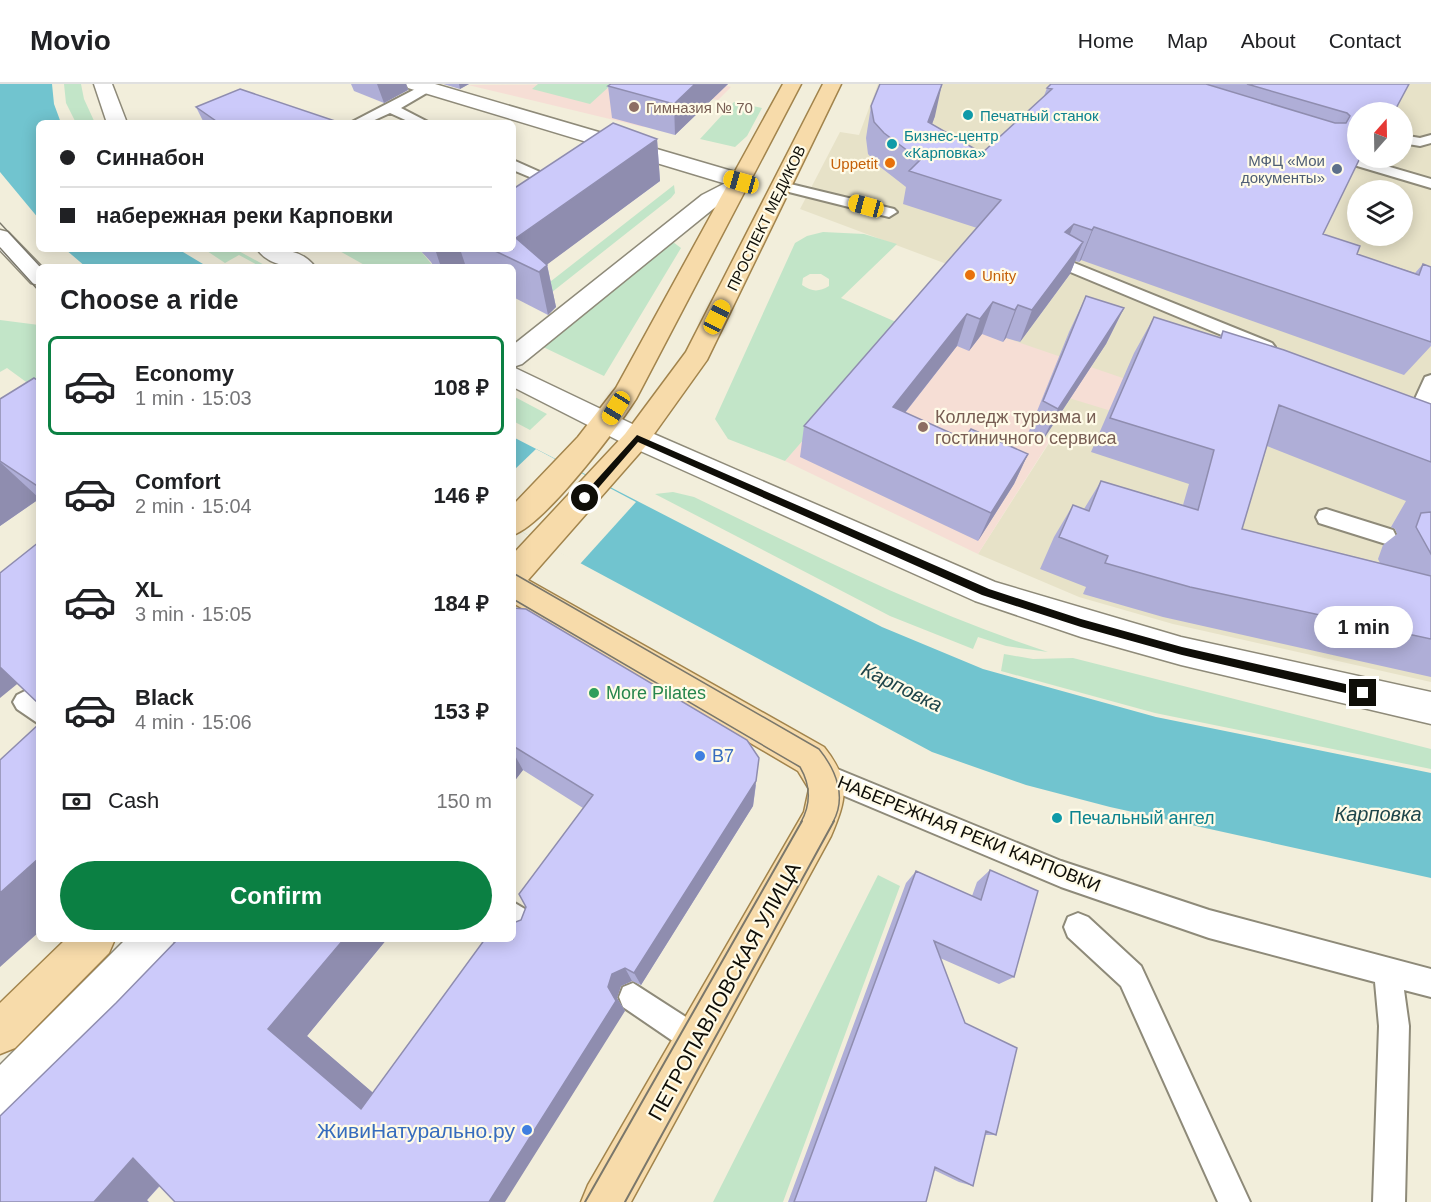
<!DOCTYPE html>
<meta charset="utf-8">
<style>
body{margin:0;font-family:Helvetica,sans-serif;background:#f2f2f2;color:#202124;height:100vh;display:flex;flex-direction:column;font-size:22px;white-space:nowrap}
*{box-sizing:border-box;margin:0}
p{font-size:20px;color:#757577}
.icon{flex:none;width:33px;height:33px;fill:none;stroke:currentColor;stroke-width:2;stroke-linecap:round;stroke-linejoin:round}
.map{position:relative;flex:1;overflow:hidden}
.panel{position:absolute;left:36px;top:180px;width:480px;height:678px;display:flex;flex-direction:column;background:#fff;border-radius:9px;box-shadow:0 3px 15px #0003}
.panel>*{flex:none}
.guide{position:absolute;left:36px;top:36px;width:480px;height:132px;border-radius:9px;box-shadow:0 3px 15px #0003;display:grid;align-content:center;height:132px;padding:0 24px;background:#fff}
.needle{width:39px;rotate:20deg}
.fabs{position:absolute;left:1347px;top:18px;display:grid;gap:12px}
.fabs a{display:grid;place-items:center;width:66px;height:66px;border-radius:50%;background:#fff;box-shadow:0 3px 15px #0003;font-size:30px}
.end{position:absolute;width:27px;height:27px;margin:-14px;border:8px solid #0f0e08;background:#fff;box-shadow:0 0 0 3px #fff}
.from{border-radius:50%}
.bubble{position:absolute;height:42px;border-radius:21px;background:#fff;box-shadow:0 3px 15px #0003;font-size:20px;font-weight:600;line-height:42px;text-align:center}
.car{position:absolute;width:18px;height:36px;margin:-18px -9px;border-radius:8px;box-shadow:0 0 4px 2px #0007;background:linear-gradient(#f5c518 24%,#345 0 40%,#f5c518 0 76%,#345 0 86%,#f5c518 0)}
.guide b{display:flex;align-items:center;gap:21px;height:57px;font-size:22px}
.guide b+b{border-top:2px solid #e0e0e0}
.guide i{width:15px;height:15px;background:#202124}
ul{padding:0;list-style:none}
li{display:flex;align-items:center;gap:18px;height:99px;margin:0 12px 9px;padding:0 12px;border:3px solid transparent;border-radius:9px}
li div{flex:1}
li b{display:block;font-size:22px}
li em{font-style:normal;font-weight:600}
li.on{border-color:#0b8043}
li>.icon{width:54px;height:54px;stroke-width:1.5}
h2{padding:0 24px;font-size:27px;line-height:72px}
.pay{display:flex;align-items:center;gap:15px;height:66px;padding:0 24px;font-size:22px}
.pay p{margin-inline-start:auto}
.button{display:flex;gap:12px;margin-top:auto;padding:12px 24px}
.button a{flex:1;height:69px;border-radius:36px;background:#0b8043;color:#fff;font-size:24px;font-weight:600;line-height:69px;text-align:center}
header{display:flex;align-items:center;gap:36px;box-sizing:border-box;height:84px;padding:0 30px;background:#fff;border-bottom:2px solid #e0e0e0}
header strong{font-size:28px}
nav{display:flex;gap:33px;margin-inline-start:auto;font-size:21px}
.map>svg:first-child{display:block}
</style>
<header>
<strong>Movio</strong>
<nav><a>Home</a><a>Map</a><a>About</a><a>Contact</a></nav>
</header>
<div class="map">
<svg width="1431" height="1118" viewBox="0 0 1431 1118">
<rect width="100%" height="100%" fill="#f2eedb"/>
<path fill="#e7e2c8" fill-rule="evenodd" d="M878,0H1431V598L1173,540L1079,513L978,470L1051,356L1029,348L1046,306L1003,258L982,250L952,182L800,125L840,48L859,51ZM1358,28H1402V74H1358ZM1358,106H1402V152H1358Z"/>
<path fill="#f6ded5" d="M728,0L727,2L731,3L718,16L712,15L648,39L643,43L468,1Z
M920,220L1003,258L1006,254L1152,304L1144,337L1046,307L1029,348L1051,355L978,470L785,377Z"/>
<path fill="#c2e5c8" fill-rule="evenodd" d="M64,0H81L84,15L95,39H76L66,19Z
M538,0H612L590,20L532,5Z
M734,18L762,24L747,52L735,63L700,55Z
M674,101L675,109L671,114L542,216L532,212Z
M823,148L864,150L897,160L841,214L903,241L785,377L728,355L715,335L795,159L807,152ZM810,190H821L829,195V202C819,208 812,208 802,201L803,194Z
M673,158L681,164L604,292L541,262L666,159Z
M204,165H235L268,183H261L239,171L225,179Z
M336,165H419L434,183H368Z
M0,236L39,241V299L33,303L7,284L0,288Z
M513,312L547,330L530,346L513,337Z
M673,408L694,413C812,470 923,527 1048,568L1006,562L978,553L973,565L890,532L655,410Z
M1004,570L1033,575L1073,574L1431,665V685L1155,629L1001,587Z
M878,791L900,802L783,1118H713Z"/>
<path fill="#71c4cf" d="M0,0H52L54,20L61,39H39V135L0,88Z
M65,165H178L208,183H86Z
M513,353L882,543L983,585L1156,633L1431,689V794L1110,723L1026,701L932,668L513,443Z"/>
<path fill="#f2eedb" d="M536,365L636,418L580,480L513,443V387Z"/>
<g fill="none" stroke-linecap="round" stroke-linejoin="round">
<defs>
<path id="service" d="M425,0L432,4L430,7L401,24L430,39H412L390,29L368,39H350Z
M1402,51L1420,54L1431,51V59L1420,62L1402,59Z
M1342,69L1431,95V104L1337,76L1335,73Z
M513,76L549,92L551,95L544,99L513,86Z
M782,98L894,125L897,128L889,133L777,105L775,102Z
M1062,174L1272,259L1275,263L1272,267H1260L1056,182L1054,179Z
M1431,291V322L1427,332C1416,335 1399,328 1393,319L1395,314L1402,313L1414,317L1425,293Z
M1326,425L1393,446L1396,452L1393,458L1386,460L1319,439L1316,433L1319,427Z
M25,607L39,615V640L17,625L13,618L17,611Z
M825,680L1061,777L1209,826L1431,885V913L1404,906L1409,942L1405,1118H1373L1379,942L1375,898L1209,854L1061,803L816,700L813,692L816,684Z
M513,818L535,831L539,841L535,851L525,855L513,849Z
M1078,829L1088,833L1141,882L1250,1118H1218L1121,902L1068,853L1064,843L1068,833Z
M633,899L706,946L711,956L706,966L696,971L686,966L623,923L619,913L623,903Z"/>
<path id="minor" d="M406,0H435L749,92L752,97L749,102H733L408,4Z
M126,855H175L169,869L16,1028L0,1034V981Z"/>
<path id="tertiary" d="M94,0H112L127,39H107Z
M741,91L749,92L752,97L749,102L718,121L522,280L513,283V261L702,111Z
M0,146L8,148L42,183H39V201L31,199L0,166Z
M257,165C277,165 302,164 315,183C295,183 270,184 257,165Z
M513,283L647,347L995,498L1181,553L1431,608V640L1181,581L1081,553L975,517L627,361L513,303Z"/>
<path id="primary" d="M783,0H801L636,315C616,346 545,440 513,451V421L578,353L616,304Z
M823,0H841L707,276L644,364L528,496L824,663C851,697 847,714 831,752L631,1118H581L588,1101L804,728L809,705L798,687L513,519V470L625,350L686,268Z
M66,855H115L109,869L15,964L0,970V919Z"/>
</defs>
<use href="#service" stroke="#8e8a79" stroke-width="4"/>
<use href="#minor" stroke="#8e8a79" stroke-width="3"/>
<use href="#tertiary" stroke="#8e8a79" stroke-width="3"/>
<use href="#primary" stroke="#a2844c" stroke-width="3"/>
<use href="#service" fill="#fff" fill-rule="evenodd"/>
<use href="#minor" fill="#fff" fill-rule="evenodd"/>
<use href="#tertiary" fill="#fff" fill-rule="evenodd"/>
<use href="#primary" fill="#f7dbaa" fill-rule="evenodd"/>
<path stroke="#7a776b" stroke-width="1.5" d="M0,139L41,183
M0,164L39,207
M513,489L819,665C836,686 847,713 833,738
M513,515L800,683C811,702 811,720 801,738"/>
<path stroke="#7a776b" stroke-width="2" d="M585,1118L802,737
M625,1118L834,737"/>
</g>
<path fill="#afaed7" fill-rule="evenodd" d="M351,0H406L408,6L384,19L354,7Z
M443,0H469L460,5Z
M611,0H728L675,51L612,34L608,2Z
M1051,0H1409L1358,28V74L1323,150L1357,170L1415,189L1423,180L1431,183V262L1404,291L1081,176L1079,178L1075,177L1070,190L1020,258L1006,254L1003,258L982,250L969,267L957,262L905,329L964,355L1028,370L1014,400L978,457L800,373L804,342L977,144L903,120L906,103L879,82L868,70L866,54L871,22L935,32L932,40L982,69L1044,12L1047,4Z
M196,23L341,39H204Z
M657,55L660,97L547,180L556,223L548,231L513,213V183H434L431,178L419,165H513Z
M1086,212L1124,224L1106,260L1041,359L1027,352L1069,248Z
M1154,233L1219,254L1223,247L1431,320V593L1163,533L1083,510L1086,503L1040,485L1054,453L1073,421L1084,425L1101,397L1183,421L1189,400L1091,368L1134,269ZM1267,362L1406,417L1391,443L1395,445L1397,450L1383,461L1378,475L1380,479L1242,445Z
M39,297V415L0,442V315Z
M513,524L756,701L753,722L641,901L632,897L621,902L617,914L625,927L160,1102L147,1116L0,1118L116,919L178,855H387L307,952L373,1009L521,836L583,724L523,686L513,699Z
M990,786L1014,893L999,900L940,874L996,1051H985L973,1102L959,1098L934,1086L926,1118H788L906,799L916,787L972,812L977,798Z"/>
<path fill="#8f8daf" d="M377,0H406L408,6L384,19Z
M459,0H469L460,5Z
M695,0H728L675,51L674,20Z
M942,0L935,32L921,70L928,38Z
M657,55L660,97L537,188L516,154Z
M1074,140L1061,172L1065,148Z
M1094,143L1081,176L1079,178L1092,146Z
M1083,158L1070,190L1020,258L1032,226Z
M435,165H460L466,183H441Z
M547,181L556,223L548,231L539,188Z
M993,218L982,250L969,267L980,235Z
M1018,221L1006,254L1003,258L1015,226Z
M1124,224L1106,260L1041,359L1058,325Z
M967,230L957,262L885,354L893,323Z
M1028,370L1014,400L978,457L991,429Z
M0,378L39,414V415L0,442Z
M0,575L27,592L0,614Z
M513,668L523,686L513,699Z
M759,674L753,722L641,901L634,889Z
M39,774V848L0,883V809Z
M344,855H387L307,952L393,1026L361,1025L268,945Z
M625,884L632,897L621,902L617,914L625,927L505,1118H489L608,903L612,890Z
M187,1070L147,1116L149,1118H94L133,1074Z"/>
<path fill="#cccafa" stroke="#8f8daf" stroke-width="1.5" d="M611,0H695L674,20L608,2Z
M880,0H942L928,38L982,69L1052,5L1047,4L1051,0H1206L1335,39H1346L1350,32L1347,29L1247,0H1409L1394,28H1358V38L1354,40L1358,46V74H1360L1323,150L1360,162L1357,170L1419,191L1423,180L1431,183V258L1094,143L1092,146L1074,140L1065,148L1083,158L1032,226L1018,221L1015,226L993,218L980,235L967,230L893,323L964,355L971,345L1028,370L991,429L804,342L1001,116L909,87L920,76L884,49L874,38L871,22Z
M240,5L341,39H219L196,23Z
M613,39L657,55L516,154L547,181L539,188L491,165H513V105Z
M1086,212L1124,224L1058,325L1043,317Z
M1154,233L1221,254L1223,247L1284,266L1431,320V378L1279,321L1242,445L1431,492V555L1190,503L1105,479L1108,472L1059,453L1073,421L1089,427L1101,397L1198,426L1214,366L1110,334Z
M34,294L39,297V403L0,377V315Z
M1431,428V470L1416,443L1421,429Z
M39,458V620L0,583V489Z
M513,524L526,525L747,656L759,674L756,697L634,889L625,884L612,890L608,903L616,917L489,1118H175L133,1074L94,1118H0V1032L116,919L178,855H344L268,945L361,1025L485,855H513V839L521,836L526,823L519,810L593,711L513,662Z
M39,640V774L0,809V676Z
M990,786L1038,807L1014,893L934,857L965,939L1017,964L996,1051L986,1047L973,1102L935,1083L926,1118H794L916,787L981,816Z"/>
<path fill="#0f0e08" d="M637,351L989,505L1081,535L1182,563L1363,604L1368,609L1363,613L1182,571L1081,543L982,511L638,358L588,416H582V412Z"/>
<g fill="#8d6e63" stroke="#fffbe8" stroke-width="2">
<circle cx="634" cy="23" r="6"/>
<circle cx="923" cy="343" r="6"/>
</g>
<g fill="#0f9aa8" stroke="#fffbe8" stroke-width="2">
<circle cx="968" cy="31" r="6"/>
<circle cx="892" cy="60" r="6"/>
<circle cx="1057" cy="734" r="6"/>
</g>
<g fill="#e8710a" stroke="#fffbe8" stroke-width="2">
<circle cx="890" cy="79" r="6"/>
<circle cx="970" cy="191" r="6"/>
</g>
<circle fill="#5c6f8a" stroke="#fffbe8" stroke-width="2" cx="1337" cy="85" r="6"/>
<circle fill="#2e9e5b" stroke="#fffbe8" stroke-width="2" cx="594" cy="609" r="6"/>
<g fill="#3f7fe0" stroke="#fffbe8" stroke-width="2">
<circle cx="700" cy="672" r="6"/>
<circle cx="527" cy="1046" r="6"/>
</g>
<g text-anchor="middle" dominant-baseline="central" stroke-width="4.5" stroke-linejoin="round" paint-order="stroke">
<g font-size="15" fill="#785e54" stroke="#fffbe8" text-anchor="start">
<text x="646" y="23">Гимназия № 70</text>
</g>
<g font-size="15" fill="#0d838f" stroke="#fffbe8" text-anchor="start">
<text x="980" y="31">Печатный станок</text>
<text x="904" y="51">Бизнес-центр<tspan x="904" dy="17">«Карповка»</tspan></text>
</g>
<g font-size="15" fill="#4e5e75" stroke="#fffbe8" text-anchor="end">
<text x="1325" y="76">МФЦ «Мои<tspan x="1325" dy="17">документы»</tspan></text>
</g>
<g font-size="15" fill="#c56008" stroke="#fffbe8" text-anchor="end">
<text x="878" y="79">Uppetit</text>
<text x="982" y="191" text-anchor="start">Unity</text>
</g>
<g font-size="15" fill="#0f0e08" stroke="#fffbe8">
<text transform="translate(766 134) rotate(-64)">ПРОСПЕКТ МЕДИКОВ</text>
</g>
<g font-size="18" fill="#785e54" stroke="#fffbe8" text-anchor="start">
<text x="935" y="333">Колледж туризма и<tspan x="935" dy="21">гостиничного сервиса</tspan></text>
</g>
<g font-size="18" fill="#27864d" stroke="#fffbe8" text-anchor="start">
<text x="606" y="609">More Pilates</text>
</g>
<g font-size="18" fill="#366cbe" stroke="#fffbe8" text-anchor="start">
<text x="712" y="672">B7</text>
</g>
<g font-size="18" fill="#0d838f" stroke="#fffbe8" text-anchor="start">
<text x="1069" y="734">Печальный ангел</text>
</g>
<g font-size="18" fill="#0f0e08" stroke="#fffbe8">
<text transform="translate(969 750) rotate(22)">НАБЕРЕЖНАЯ РЕКИ КАРПОВКИ</text>
</g>
<g font-size="20" font-style="italic" fill="#1e454a" stroke="#fffbe8">
<text transform="translate(902 603) rotate(26)">Карповка</text>
<text x="1378" y="730">Карповка</text>
</g>
<g font-size="21" fill="#0f0e08" stroke="#fffbe8">
<text transform="translate(724 907) rotate(-61)">ПЕТРОПАВЛОВСКАЯ УЛИЦА</text>
</g>
<g font-size="21" fill="#366cbe" stroke="#fffbe8" text-anchor="end">
<text x="515" y="1046">ЖивиНатурально.ру</text>
</g>
</g>
</svg>
<div class="fabs">
<a><svg class="needle" viewBox="-14 -14 28 28"><path d="M0-13l5 13h-10z" fill="#e53935"/><path d="M0 13l5-13h-10z" fill="#757577"/></svg></a>
<a><svg class="icon" aria-label="layers" viewBox="0 0 24 24"><path d="M12 4l9 5-9 5-9-5zM3 14l9 5 9-5"/></svg></a>
</div>
<i class="end from" style="left:585px;top:414px"></i>
<i class="end" style="left:1363px;top:609px"></i>
<div class="bubble" style="left:1314px;top:522px;width:99px">1 min</div>
<i class="car" style="left:741px;top:98px;rotate:286deg"></i>
<i class="car" style="left:866px;top:122px;rotate:285deg"></i>
<i class="car" style="left:717px;top:233px;rotate:27deg"></i>
<i class="car" style="left:616px;top:324px;rotate:212deg"></i>
<div class="guide">
<b><i class="from"></i>Синнабон</b>
<b><i></i>набережная реки Карповки</b>
</div>
<section class="panel">
<h2>Choose a ride</h2>
<ul>
<li class="on"><svg class="icon" aria-label="car" viewBox="0 0 24 24"><path d="M5 17H2v-5l4-1 3-4h7l3 4 3 1v5h-3M9 17h6M6 11h13"/><circle cx="7" cy="17" r="2"/><circle cx="17" cy="17" r="2"/></svg><div><b>Economy</b><p>1 min · 15:03</p></div><em>108 ₽</em></li>
<li><svg class="icon" aria-label="car" viewBox="0 0 24 24"><path d="M5 17H2v-5l4-1 3-4h7l3 4 3 1v5h-3M9 17h6M6 11h13"/><circle cx="7" cy="17" r="2"/><circle cx="17" cy="17" r="2"/></svg><div><b>Comfort</b><p>2 min · 15:04</p></div><em>146 ₽</em></li>
<li><svg class="icon" aria-label="car" viewBox="0 0 24 24"><path d="M5 17H2v-5l4-1 3-4h7l3 4 3 1v5h-3M9 17h6M6 11h13"/><circle cx="7" cy="17" r="2"/><circle cx="17" cy="17" r="2"/></svg><div><b>XL</b><p>3 min · 15:05</p></div><em>184 ₽</em></li>
<li><svg class="icon" aria-label="car" viewBox="0 0 24 24"><path d="M5 17H2v-5l4-1 3-4h7l3 4 3 1v5h-3M9 17h6M6 11h13"/><circle cx="7" cy="17" r="2"/><circle cx="17" cy="17" r="2"/></svg><div><b>Black</b><p>4 min · 15:06</p></div><em>153 ₽</em></li>
</ul>
<div class="pay"><svg class="icon" aria-label="cash" viewBox="0 0 24 24"><path d="M3 7h18v10H3z"/><circle cx="12" cy="12" r="2"/></svg>Cash<p>150 m</p></div>
<div class="button"><a>Confirm</a></div>
</section>
</div>
